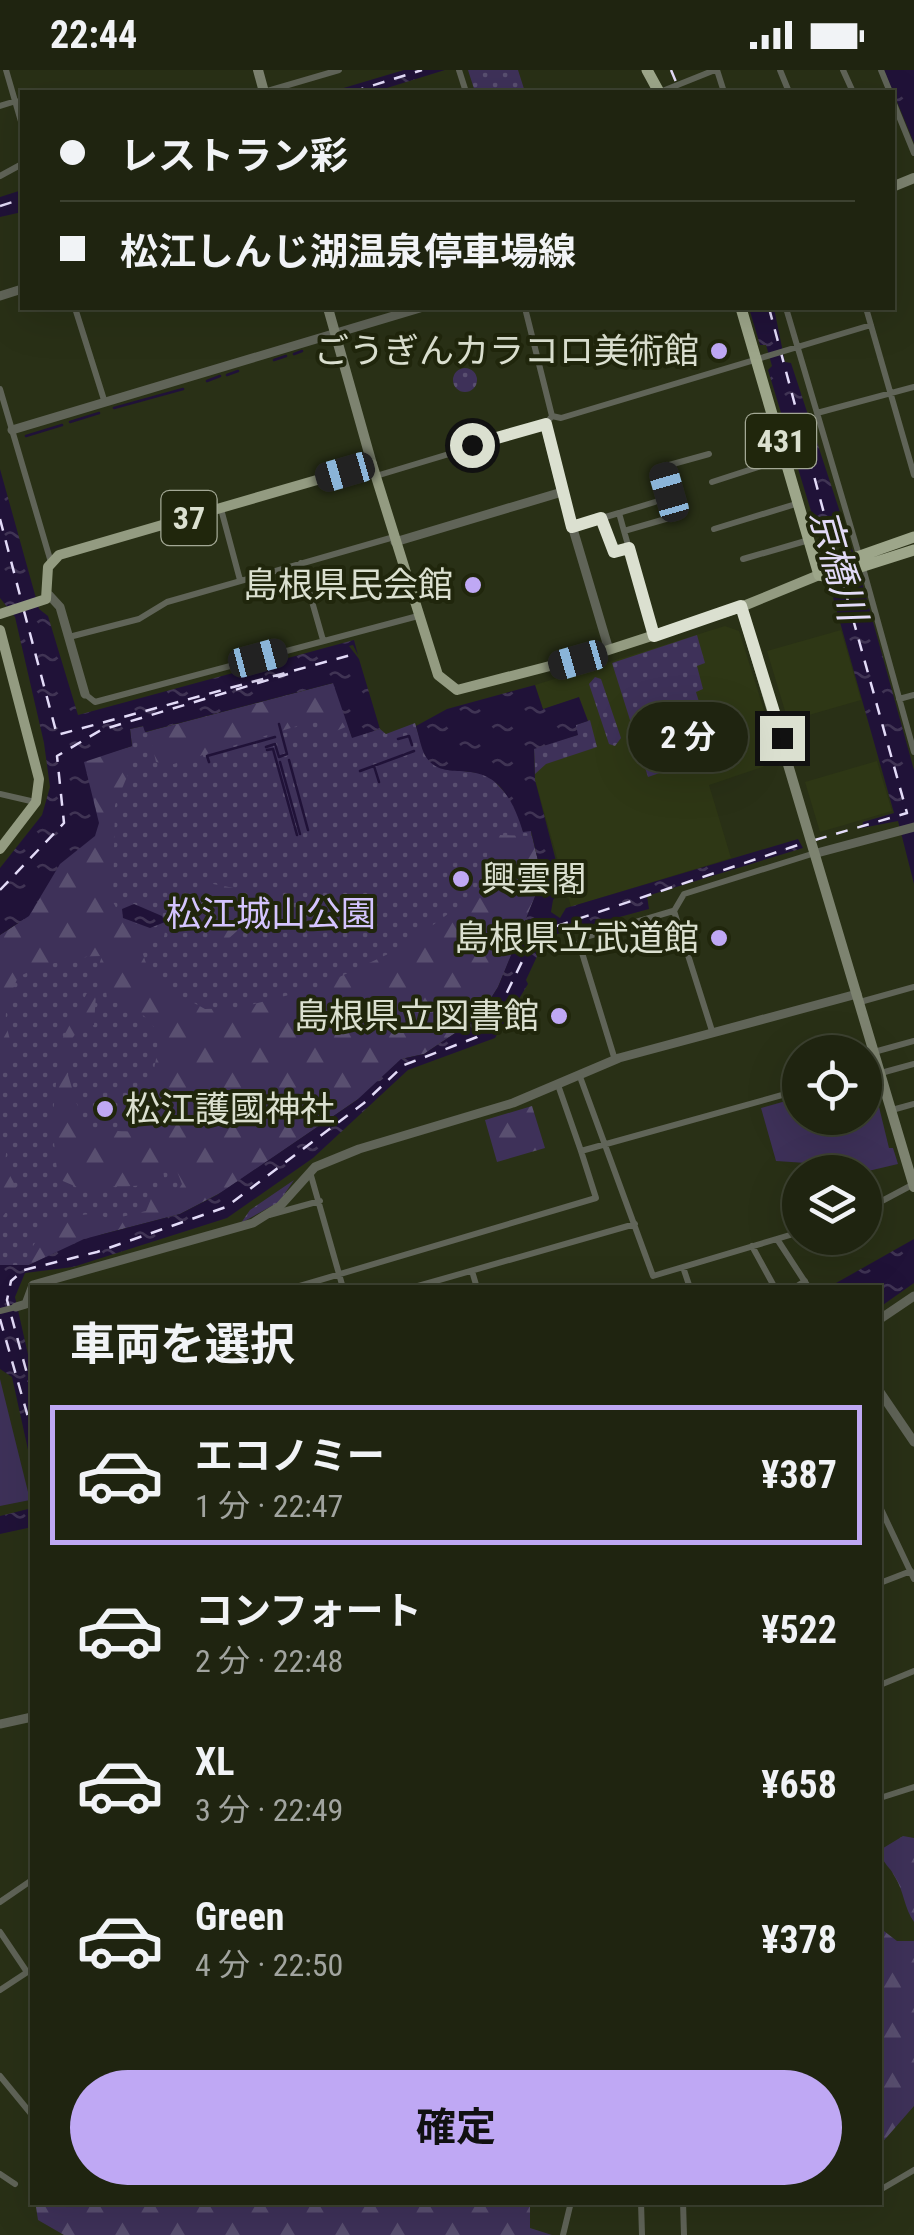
<!DOCTYPE html>
<html lang="ja">
<meta charset="utf-8">
<style>
body{margin:0;font-family:"Roboto Condensed","Noto Sans JP",sans-serif;background:#2c301e;color:#f1f3f6;height:100vh;display:flex;flex-direction:column;font-size:38px;white-space:nowrap}
*{box-sizing:border-box;margin:0}
p{font-size:32px;color:#a1a49f}
.icon{flex:none;width:55px;height:55px;fill:none;stroke:currentColor;stroke-width:2;stroke-linecap:round;stroke-linejoin:round}
.map{position:relative;flex:1;overflow:hidden}
.drawer{position:absolute;left:30px;top:1215px;width:852px;height:920px;display:flex;flex-direction:column;background:#1f2410;border-radius:0px;box-shadow:0 10px 40px #0002,0 0 0 2px #3c4130}
.drawer>*{flex:none}
.banner{position:absolute;left:20px;top:20px;width:875px;height:220px;border-radius:0px;box-shadow:0 10px 40px #0002,0 0 0 2px #3c4130;display:grid;align-content:center;height:220px;padding:0 40px;background:#1f2410}
.fabs{position:absolute;left:782px;top:965px;display:grid;gap:20px}
.fabs a{display:grid;place-items:center;width:100px;height:100px;border-radius:50%;background:#1f2410;box-shadow:0 10px 40px #0002,0 0 0 2px #3c4130;font-size:50px}
.end{position:absolute;width:45px;height:45px;margin:-22px;border:12px solid #dbe0d0;background:#111;box-shadow:0 0 0 5px #111}
.from{border-radius:50%}
.bubble{position:absolute;height:70px;border-radius:35px;background:#1f2410;box-shadow:0 10px 40px #0002,0 0 0 2px #3c4130;font-size:32px;font-weight:700;line-height:70px;text-align:center}
.car{position:absolute;width:30px;height:60px;margin:-30px -15px;border-radius:12px;box-shadow:0 0 8px 2px #0007;background:linear-gradient(#222 24%,#8ab4d8 0 40%,#222 0 76%,#8ab4d8 0 86%,#222 0)}
.banner b{display:flex;align-items:center;gap:35px;height:95px;font-size:38px}
.banner b+b{border-top:2px solid #3c4130}
.banner i{width:25px;height:25px;background:#f1f3f6}
ul{padding:0;list-style:none}
li{display:flex;align-items:center;gap:30px;height:140px;margin:0 20px 15px;padding:0 20px;border:5px solid transparent;border-radius:0px}
li div{flex:1}
li b{display:block;font-size:38px}
li em{font-style:normal;font-weight:700}
li.current{border-color:#bfa8f4}
li>.icon{width:90px;height:90px;stroke-width:1.5}
h2{padding:0 40px;font-size:45px;line-height:120px}
.cta{display:flex;gap:20px;margin-top:auto;padding:20px 40px}
.cta a{flex:1;height:115px;border-radius:60px;background:#bfa8f4;color:#111;font-size:40px;font-weight:700;line-height:115px;text-align:center}
.status{display:flex;justify-content:space-between;align-items:center;height:70px;padding:0 50px;background:#1f2410;direction:ltr}
.status svg{height:28px;fill:currentColor}
.map>svg:first-child{display:block}
</style>
<div class="status"><b>22:44</b><svg viewBox="0 0 49 12"><path d="M0 12V9h3v3zM5 12V6h3v6zM10 12V3h3v9zM15 12V0h3v12zM26 1h20v11H26zM47 4h2v5h-2z"/></svg></div>
<div class="map">
<svg width="914" height="2165" viewBox="0 0 914 2165">
<defs>
<pattern id="green-dots" width="8" height="8" patternUnits="userSpaceOnUse" patternTransform="scale(2.5)"><rect width="8" height="8" fill="#3e3159"/><path d="M2 2h.1M6 6h.1" fill="none" stroke="#594f70" stroke-width="1.8" stroke-linecap="round"/></pattern>
<pattern id="forest-firs" width="22" height="20" patternUnits="userSpaceOnUse" patternTransform="scale(2.5)"><rect width="22" height="20" fill="#3e3159"/><path d="M5 1l3.5 6h-7zM16 11l3.5 6h-7z" fill="#594f70"/></pattern>
<pattern id="water-ripples" width="26" height="14" patternUnits="userSpaceOnUse" patternTransform="scale(2.5)"><rect width="26" height="14" fill="#201238"/><path d="M2 4q2-2 4 0t4 0M15 11q2-2 4 0t4 0" fill="none" stroke="#403454"/></pattern>
</defs>
<rect width="100%" height="100%" fill="#293016"/>
<path fill="#2e3715" d="M725,556L739,561L780,691L709,715L731,788L571,837L535,710L534,678L543,640L535,615Z
M841,560L861,630L788,651L767,581Z
M877,691L892,741L820,762L805,712Z"/>
<path fill="url(#green-dots)" d="M468,0H518L525,22H475Z
M453 310a12 12 0 1 1 24 0a12 12 0 1 1-24 0Z
M697,565L705,593L697,596L703,619L696,622L715,684L648,707L612,593Z
M595,607L601,609L621,668L615,676L609,674L589,614Z
M334,613L352,667L380,659L386,664L415,653L425,685L455,700L488,704L516,735L523,761H531L538,819L503,905L336,1044L102,1164L29,1195H0V865L18,855L84,691L132,676L130,659L144,656L146,662Z
M590,650L597,677L546,694L535,704L534,678L577,665L575,655Z
M294,1110L279,1132L241,1153L250,1140Z"/>
<path fill="url(#forest-firs)" d="M334,613L348,656L329,664L317,650L167,696L156,692L152,674L155,660Z
M126,678L132,695L115,735L113,832L123,850L165,861L164,867L140,876L152,910L205,939L239,938L316,918L403,877L486,816L488,775L499,765L532,766L539,795L538,819L498,917L479,947L424,984L401,989L364,1025L224,1121L180,1144L84,1169L31,1194L28,1184L55,1141L63,1153C76,1145 96,1139 109,1150L146,1141L156,1117L175,1125L182,1114L177,1101L168,1096L163,1100L164,1107C140,1124 114,1109 91,1123L58,1109L52,1054L60,973L87,923L96,924L94,955L78,960L67,976L73,992L68,1005L83,1054C101,1064 121,1059 139,1063L155,1054C133,1000 199,954 107,930L106,918L96,904L102,886C73,886 44,894 18,907C0,949 5,946 14,987L0,1008V865L29,846L60,794L95,766L99,753L84,691Z
M208,813L239,819L241,825L229,835L237,861L227,870L211,868L192,844L197,825Z
M532,1036L545,1078L497,1092L485,1050Z
M0,1069L7,1071L5,1096L16,1117L13,1133L0,1150Z
M903,1766L914,1768V1852C904,1838 904,1821 895,1807C889,1795 883,1795 880,1780Z
M880,1858L897,1871H914V2036L880,2075Z
M40,2132L530,2133V2158L552,2165H64L38,2150L36,2137Z"/>
<path fill="#3e3159" d="M872,1008L889,1078H893L898,1094L864,1102H813L806,1093L776,1091L761,1038L800,1027V1048H865V1009Z
M0,1309L30,1430L0,1436Z"/>
<path fill="url(#water-ripples)" d="M404,0H445L374,22H330Z
M884,0H914V73Z
M22,120V142L0,147V127Z
M749,238H774L785,292L791,293L857,494L914,700V814L898,751L862,758L863,752L894,743L830,517L832,510L768,300L772,296L766,275H760Z
M0,399L39,539L48,546L78,645L354,570L358,585L353,575L349,576L359,589L380,659L352,668L333,613L145,662L143,656L130,659L132,676L84,692L99,753L95,766L60,794L29,846L0,865V798L42,745L50,717L44,673L15,547L0,528Z
M535,615L543,639L579,627L588,651L576,655L578,665L534,679L535,710L563,818L553,830L551,842L560,848L566,838L798,769L803,778L647,826L649,839L546,867L526,910L528,914L495,968L408,1000L313,1088L227,1148L73,1197L25,1203L15,1227L32,1302V1398L12,1307L0,1299V1195H29L84,1169L180,1144L217,1125L357,1030L401,989L424,984L479,947L498,917L538,819L539,795L531,761L523,762C495,669 449,721 426,687C421,679 419,666 416,656L447,639Z
M134,834L162,846L165,852L150,858L123,848L122,839Z
M914,1169V1213L880,1237V1218L829,1217Z
M32,1438V1457L0,1464V1446Z"/>
<path fill="#293016" d="M819,471L831,477L848,471L861,509L839,518L833,528Z"/>
<g fill="none" stroke-linecap="round" stroke-linejoin="round">
<path stroke="#201238" stroke-width="2.5" d="M294,284L302,281
M274,290L286,286
M227,305L238,301
M207,311L220,306
M114,338L183,319
M70,352L99,343
M26,366L62,355
M398,669L409,666L412,675
M266,677L275,674L279,687L287,684L279,654
M267,680L273,679L297,765
M289,690L308,760
M209,692L207,686L275,667
M280,692L300,764
M374,696L379,712
M360,701L414,681"/>
<path stroke="#e3dbf8" stroke-width="2.5" stroke-dasharray="12 10" stroke-linecap="butt" d="M671,0L676,12
M352,22L422,0
M0,136L22,129
M769,238L836,488
M0,449L22,533
M24,541L57,665L351,585
M815,770L907,743L841,506
M0,820L64,753L57,686L101,660L288,604
M0,1249L32,1361
M32,1322L7,1230L11,1211L24,1200L97,1182L226,1137L364,1033L404,995L477,967L492,953L536,863L807,772"/>
<path stroke="#606458" stroke-width="6" d="M6,0L22,55
M459,0L466,22
M717,0L724,22
M780,0L789,22
M843,0L853,22
M881,0L890,22
M264,22L339,0
M660,22L715,0
M892,29L914,83
M0,36L16,31
M0,106L22,94
M75,238L105,333
M525,238L552,346
M786,238L859,485
M866,238L914,405
M0,319L50,489
M817,343L914,317
M376,406L545,355L552,346L561,348L871,255
M712,412L786,388
M221,439L240,510
M619,443L655,432
M601,448L614,482L629,478
M572,457L619,443L624,461
M714,459L799,433
M743,489L809,470
M301,493L323,570
M863,498L914,682
M654,566L624,461L676,446L662,397L709,384
M69,567L139,549L167,532L394,467
M85,624L95,632L418,546
M899,629L914,625
M0,724L35,732
M860,932L914,917
M713,964L674,841L684,824L815,783
M874,982L914,971
M615,990L579,873L582,868L673,841
M881,1003L914,994
M579,1004L653,1206L800,1162
M558,1015L581,1081
M892,1040L914,1034
M310,1102L343,1218
M865,1140L912,1115
M269,1145L320,1131
M777,1169L809,1218
M752,1176L775,1218
M683,1197L690,1218
M472,1201L477,1218
M293,1218L596,1128L581,1081L800,1020
M411,1218L635,1154
M794,1218L805,1211
M0,1241L16,1237
M880,1437L914,1509
M880,1513L911,1501
M880,1615L914,1601
M880,1728L914,1717
M0,1832L32,1810
M0,1862L27,1902
M0,1920L32,1899
M0,2006L32,2045
M0,2104L15,2114
M880,2120L914,2100
M641,2132L642,2165
M683,2132L684,2165
M563,2165L571,2132"/>
<path stroke="#606458" stroke-width="9" d="M0,226L22,219
M545,355L562,422
M12,360L420,238
M395,472L562,422L609,580
M49,525L60,537L85,624
M817,783L914,757
M16,1237L26,1234L33,1215L253,1153L280,1136L315,1097L359,1079L513,1033L619,988L857,924
M880,1249L914,1226
M880,1322L914,1372
M0,1654L32,1647"/>
<path stroke="#7d8370" stroke-width="10" d="M258,0L264,22
M892,117L914,108
M328,238L372,394
M741,537L914,1117"/>
<path stroke="#939b81" stroke-width="10" d="M0,544L46,529L48,497L59,485L372,394L438,605L457,620L596,584L741,537L819,505
M0,560L39,709L36,732L0,779"/>
<path stroke="#9da68a" stroke-width="11" d="M647,0L659,22
M741,238L819,505
M819,505L826,498L914,467
M819,505L829,507L914,480"/>
</g>
<g fill="none" stroke-linecap="round" stroke-linejoin="round">
<path stroke="#dbe0d0" stroke-width="12" d="M472,375L546,354L572,457L601,448L614,482L629,478L654,566L741,536L782,668"/>
</g>
<g fill="#bfa8f4" stroke="#20260c" stroke-width="4">
<circle cx="719" cy="281" r="10"/>
<circle cx="473" cy="515" r="10"/>
<circle cx="461" cy="809" r="10"/>
<circle cx="719" cy="868" r="10"/>
<circle cx="559" cy="946" r="10"/>
<circle cx="105" cy="1039" r="10"/>
</g>
<g text-anchor="middle" dominant-baseline="central" stroke-width="8" stroke-linejoin="round" paint-order="stroke">
<g fill="#20260c" stroke="#a3a895" stroke-width="2.5">
<rect x="746" y="344" width="70" height="54" rx="8"/>
<rect x="161.5" y="421" width="55" height="54" rx="8"/>
</g>
<g font-size="32" font-weight="bold" fill="#dbe0d0">
<text x="781" y="371">431</text>
<text x="189" y="448">37</text>
</g>
<g font-size="35" fill="#dbe0d0" stroke="#20260c" text-anchor="end">
<text x="699" y="281">ごうぎんカラコロ美術館</text>
<text x="453" y="515">島根県民会館</text>
<text x="481" y="809" text-anchor="start">興雲閣</text>
<text x="699" y="868">島根県立武道館</text>
<text x="539" y="946">島根県立図書館</text>
<text x="125" y="1039" text-anchor="start">松江護國神社</text>
</g>
<g font-size="35" fill="#d4c4fe" stroke="#20260c">
<text x="271" y="844">松江城山公園</text>
</g>
<g font-size="38" font-style="italic" fill="#e3dbf8" stroke="#20260c">
<text transform="translate(838 495) rotate(74)">京橋川</text>
</g>
</g>
</svg>
<div class="fabs">
<a><svg class="icon" aria-label="locate" viewBox="0 0 24 24"><circle cx="12" cy="12" r="6"/><path d="M12 2v4M12 18v4M2 12h4M18 12h4"/></svg></a>
<a><svg class="icon" aria-label="layers" viewBox="0 0 24 24"><path d="M12 4l9 5-9 5-9-5zM3 14l9 5 9-5"/></svg></a>
</div>
<i class="end from" style="left:472px;top:375px"></i>
<i class="end" style="left:782px;top:668px"></i>
<div class="bubble" style="left:628px;top:632px;width:120px">2 分</div>
<i class="car" style="left:345px;top:402px;rotate:254deg"></i>
<i class="car" style="left:669px;top:422px;rotate:344deg"></i>
<i class="car" style="left:258px;top:588px;rotate:75deg"></i>
<i class="car" style="left:578px;top:590px;rotate:254deg"></i>
<div class="banner">
<b><i class="from"></i>レストラン彩</b>
<b><i></i>松江しんじ湖温泉停車場線</b>
</div>
<section class="drawer">
<h2>車両を選択</h2>
<ul>
<li class="current"><svg class="icon" aria-label="car" viewBox="0 0 24 24"><path d="M5 17H2v-5l4-1 3-4h7l3 4 3 1v5h-3M9 17h6M6 11h13"/><circle cx="7" cy="17" r="2"/><circle cx="17" cy="17" r="2"/></svg><div><b>エコノミー</b><p>1 分 · 22:47</p></div><em>¥387</em></li>
<li><svg class="icon" aria-label="car" viewBox="0 0 24 24"><path d="M5 17H2v-5l4-1 3-4h7l3 4 3 1v5h-3M9 17h6M6 11h13"/><circle cx="7" cy="17" r="2"/><circle cx="17" cy="17" r="2"/></svg><div><b>コンフォート</b><p>2 分 · 22:48</p></div><em>¥522</em></li>
<li><svg class="icon" aria-label="car" viewBox="0 0 24 24"><path d="M5 17H2v-5l4-1 3-4h7l3 4 3 1v5h-3M9 17h6M6 11h13"/><circle cx="7" cy="17" r="2"/><circle cx="17" cy="17" r="2"/></svg><div><b>XL</b><p>3 分 · 22:49</p></div><em>¥658</em></li>
<li><svg class="icon" aria-label="car" viewBox="0 0 24 24"><path d="M5 17H2v-5l4-1 3-4h7l3 4 3 1v5h-3M9 17h6M6 11h13"/><circle cx="7" cy="17" r="2"/><circle cx="17" cy="17" r="2"/></svg><div><b>Green</b><p>4 分 · 22:50</p></div><em>¥378</em></li>
</ul>
<div class="cta"><a>確定</a></div>
</section>
</div>
